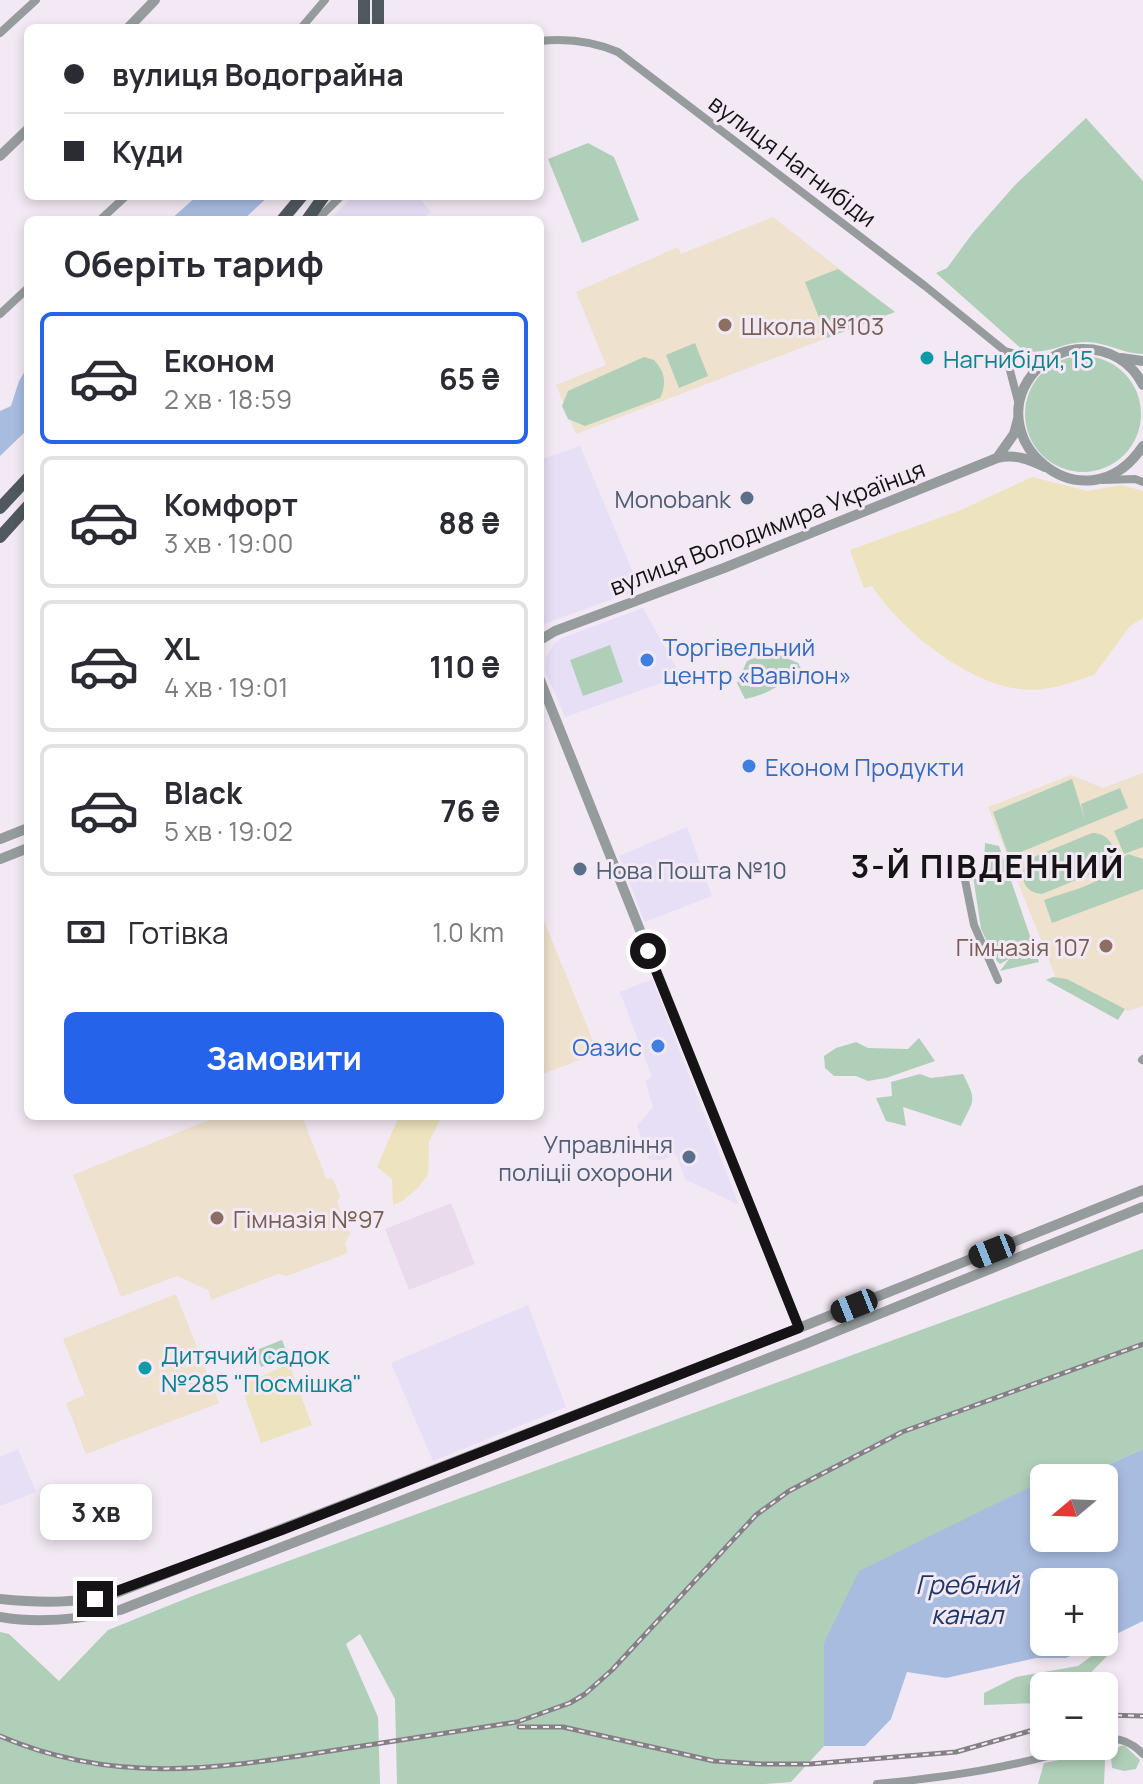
<!DOCTYPE html>
<html lang="uk">
<meta charset="utf-8">
<style>
body{margin:0;font-family:Manrope,sans-serif;background:#f2f2f3;color:#2b2b33;height:100vh;display:flex;flex-direction:column;font-size:30px;white-space:nowrap}
*{box-sizing:border-box;margin:0}
p{font-size:26px;color:#7c7c81}
.icon{flex:none;width:44px;height:44px;fill:none;stroke:currentColor;stroke-width:2;stroke-linecap:round;stroke-linejoin:round}
.map{position:relative;flex:1;overflow:hidden}
.sheet{position:absolute;left:24px;top:216px;width:520px;height:904px;display:flex;flex-direction:column;background:#fff;border-radius:12px;box-shadow:0 4px 12px #0003}
.sheet>*{flex:none}
.hud{position:absolute;left:24px;top:24px;width:520px;height:176px;border-radius:12px;box-shadow:0 4px 12px #0003;display:grid;align-content:center;height:176px;padding:0 40px;background:#fff}
.needle{width:52px;rotate:251deg}
.tools{position:absolute;left:1030px;top:1464px;display:grid;gap:16px}
.tools a{display:grid;place-items:center;width:88px;height:88px;border-radius:12px;background:#fff;box-shadow:0 4px 12px #0003;font-size:40px}
.end{position:absolute;width:36px;height:36px;margin:-18px;border:10px solid #161317;background:#fff;box-shadow:0 0 0 4px #fff}
.from{border-radius:50%}
.bubble{position:absolute;height:56px;border-radius:12px;background:#fff;box-shadow:0 4px 12px #0003;font-size:26px;font-weight:700;line-height:56px;text-align:center}
.car{position:absolute;width:24px;height:48px;margin:-24px -12px;border-radius:10px;box-shadow:0 0 6px 2px #0007;background:linear-gradient(#222 24%,#8ab4d8 0 40%,#222 0 76%,#8ab4d8 0 86%,#222 0)}
.hud b{display:flex;align-items:center;gap:28px;height:76px;font-size:30px}
.hud b+b{border-top:2px solid #e1e1e2}
.hud i{width:20px;height:20px;background:#2b2b33}
ul{padding:0;list-style:none}
li{display:flex;align-items:center;gap:24px;height:132px;margin:0 16px 12px;padding:0 24px;border:4px solid #e1e1e2;border-radius:12px}
li div{flex:1}
li b{display:block;font-size:30px}
li em{font-style:normal;font-weight:700}
li.on{border-color:#2563eb}
li>.icon{width:72px;height:72px;stroke-width:1.5}
h2{padding:0 40px;font-size:36px;line-height:96px}
.pay{display:flex;align-items:center;gap:20px;height:88px;padding:0 40px;font-size:30px}
.pay p{margin-inline-start:auto}
.cta{display:flex;gap:16px;margin-top:auto;padding:16px 40px}
.cta a{flex:1;height:92px;border-radius:12px;background:#2563eb;color:#fff;font-size:32px;font-weight:700;line-height:92px;text-align:center}
.map>svg:first-child{display:block}
</style>
<div class="map">
<svg width="1143" height="1784" viewBox="0 0 1143 1784">
<rect width="100%" height="100%" fill="#f3e9f4"/>
<path fill="#e6dff5" d="M354,196H418L431,212L420,220L330,219Z
M580,446L640,589L544,624L540,623V460Z
M643,608L681,676L565,717L546,673V657L554,644L562,638Z
M687,827L712,896L645,922L619,856Z
M652,979L739,1205L685,1179L676,1154L662,1160H650L637,1126L653,1107L645,1081L652,1077L620,992Z
M528,1305L566,1407L433,1461L391,1363Z
M18,1449L36,1492L0,1506V1457Z"/>
<path fill="#eadbec" d="M451,1203L475,1264L409,1290L385,1229Z"/>
<path fill="#eee1cd" d="M773,217L895,312L576,434L556,385L606,365L576,292L678,247L681,254Z
M1143,773V1006L1128,1011L1067,979L1056,978L988,807L1071,775L1103,788Z
M544,921L598,1053L540,1075V922Z
M219,1116H302L326,1178L333,1179L340,1196L337,1202L350,1234L345,1243L348,1253L287,1276L278,1274L211,1300L208,1290L177,1276L121,1297L73,1175Z
M176,1294L219,1403L86,1454L66,1403L85,1395L63,1339Z"/>
<path fill="#b0cfb8" d="M1086,118L1143,181V354C1124,354 1106,342 1086,342C1062,342 1050,355 1024,351L936,273L947,268L972,234L1015,185Z
M588,143L614,157L639,220L582,243L548,159Z
M838,269L895,312L827,338L805,282Z
M695,343L708,376L679,388L666,355Z
M1025 414a58 58 0 1 1 116 0a58 58 0 1 1-116 0Z
M644,357L654,360C665,372 667,383 660,398L585,426L568,419L562,406L568,391Z
M610,645L623,682L583,696L570,660Z
M771,651L798,663L802,670C783,683 768,695 745,699L737,683L747,661Z
M1072,779L1085,820L1081,804L1120,788L1128,808L1009,857L993,812Z
M1143,818V847L1124,854L1114,831Z
M1092,833C1106,833 1115,843 1114,858L1108,867L1042,894C1030,893 1023,886 1022,874L1029,859Z
M985,843L999,846L1039,962L1000,971L1009,959L1000,964L996,960V950H991L981,929L973,876L983,886Z
M1128,854L1143,859V889L1052,923L1044,900C1067,892 1092,886 1110,873C1118,868 1120,859 1128,854Z
M1053,977L1067,979L1125,1009L1118,1020L1046,980Z
M919,1038L935,1061L886,1078L868,1081L856,1076H834L825,1068L824,1056L836,1048L856,1042L868,1048L908,1049Z
M920,1074L931,1078L963,1074C978,1103 973,1100 961,1126L903,1107L906,1126L886,1121L876,1098L892,1096L891,1082Z
M1143,1249V1449L1098,1469L1056,1474L1044,1478L824,1643V1746L791,1782L765,1784H397L395,1699L360,1634L346,1644L378,1717L380,1784H0V1632L9,1634L59,1681L108,1630L195,1595Z
M282,1340L288,1356L261,1367L254,1351Z
M121,1494L127,1509L101,1520L95,1505Z
M1104,1647L1109,1654L1078,1686H1044V1701L1038,1703L984,1705V1693L1016,1677L1078,1666Z
M1124,1745L1140,1760L1136,1769L1124,1771L1112,1768L1111,1757L1115,1748Z
M1094,1753L1105,1760L1104,1784H1038L1044,1763Z"/>
<path fill="#ede3be" d="M1032,477L1088,491L1122,485L1143,491V618L1130,626L1094,675C1076,681 1054,689 1034,690C975,691 903,633 872,586L864,588L850,550L961,510Z
M399,1116H442L429,1142L428,1174L418,1188L402,1201L393,1205L392,1179L377,1167Z
M289,1364L312,1425L261,1443L241,1385Z"/>
<path fill="#a8bce0" d="M197,196H269L243,220H170Z
M28,366V429L0,456V411L11,406L19,381Z
M1143,1449V1621L1104,1640V1582H1044V1642H1099L1066,1658H1036L946,1678L907,1672L891,1719L865,1746H824V1643L859,1571L1044,1480V1538H1104V1478H1047L1056,1474L1098,1469Z"/>
<g fill="none" stroke-linecap="round" stroke-linejoin="round">
<path stroke="#969c9e" stroke-width="8" d="M301,28L325,0
M0,33L36,0
M540,41C568,38 592,41 618,52L925,286L1005,351L1045,362
M100,220L126,196
M317,220L341,196
M0,314L28,288
M1005,351L1019,405
M1103,480L1135,479L1143,482
M965,880L974,925L998,980
M1142,1060L1143,1059
M1104,1740C1120,1736 1132,1743 1143,1754
M877,1784C946,1777 1015,1768 1081,1746"/>
<path stroke="#969c9e" stroke-width="10" d="M128,28L155,0
M0,156L28,129
M1121,358L1143,361
M1143,385C1131,361 1109,349 1083,349C1067,349 1051,356 1039,367C972,434 1084,534 1143,446
M997,458L1014,434L1018,419
M540,640L555,631L724,568L997,458C1015,454 1029,459 1045,467
M540,680L799,1328
M0,839L28,828
M0,859L28,848
M0,1599C40,1603 77,1604 116,1593L799,1328L1143,1190
M0,1617C39,1624 82,1619 120,1610L805,1344L1143,1207"/>
<path stroke="#4f595e" stroke-width="12" d="M364,28V0
M378,28V0
M282,220L302,196
M307,220L324,196
M0,508L28,478
M0,537L28,506"/>
<defs>
<path id="rail" d="M1104,1715L1143,1716
M519,1727H563L714,1761L760,1764H810L956,1752L1044,1727
M0,1736C112,1784 212,1770 330,1751C392,1741 455,1732 517,1722L570,1703L585,1694L612,1670L756,1515L789,1491L902,1432L1143,1344"/>
</defs>
<use href="#rail" stroke="#857f86" stroke-width="5"/>
<use href="#rail" stroke="#f3e9f4" stroke-width="2" stroke-dasharray="6" stroke-linecap="butt"/>
</g>
<g fill="none" stroke-linecap="round" stroke-linejoin="round">
<path stroke="#161317" stroke-width="10" d="M95,1599L282,1530L799,1328L648,951"/>
</g>
<g fill="#8d6e63" stroke="#f3e9f4" stroke-width="3">
<circle cx="725" cy="325" r="8"/>
<circle cx="1106" cy="946" r="8"/>
<circle cx="217" cy="1218" r="8"/>
</g>
<g fill="#0f9aa8" stroke="#f3e9f4" stroke-width="3">
<circle cx="927" cy="358" r="8"/>
<circle cx="145" cy="1368" r="8"/>
</g>
<g fill="#5c6f8a" stroke="#f3e9f4" stroke-width="3">
<circle cx="747" cy="498" r="8"/>
<circle cx="580" cy="869" r="8"/>
<circle cx="689" cy="1157" r="8"/>
</g>
<g fill="#3f7fe0" stroke="#f3e9f4" stroke-width="3">
<circle cx="647" cy="660" r="8"/>
<circle cx="749" cy="766" r="8"/>
<circle cx="658" cy="1046" r="8"/>
</g>
<g text-anchor="middle" dominant-baseline="central" stroke-width="6" stroke-linejoin="round" paint-order="stroke">
<g font-size="24" fill="#161317" stroke="#f3e9f4">
<text transform="translate(793 160) rotate(37)">вулиця Нагнибіди</text>
<text transform="translate(767 527) rotate(-21)">вулиця Володимира Українця</text>
</g>
<g font-size="24" fill="#785e54" stroke="#f3e9f4" text-anchor="start">
<text x="741" y="325">Школа №103</text>
<text x="1090" y="946" text-anchor="end">Гімназія 107</text>
<text x="233" y="1218">Гімназія №97</text>
</g>
<g font-size="24" fill="#0d838f" stroke="#f3e9f4" text-anchor="start">
<text x="943" y="358">Нагнибіди, 15</text>
<text x="161" y="1354">Дитячий садок<tspan x="161" dy="28">№285 "Посмішка"</tspan></text>
</g>
<g font-size="24" fill="#4e5e75" stroke="#f3e9f4" text-anchor="end">
<text x="731" y="498">Monobank</text>
<text x="596" y="869" text-anchor="start">Нова Пошта №10</text>
<text x="673" y="1143">Управлiння<tspan x="673" dy="28">полiцii охорони</tspan></text>
</g>
<g font-size="24" fill="#366cbe" stroke="#f3e9f4" text-anchor="start">
<text x="663" y="646">Торгівельний<tspan x="663" dy="28">центр «Вавілон»</tspan></text>
<text x="765" y="766">Економ Продукти</text>
<text x="642" y="1046" text-anchor="end">Оазис</text>
</g>
<g font-size="26" font-style="italic" fill="#1e3865" stroke="#f3e9f4">
<text x="967" y="1584">Гребний<tspan x="967" dy="30">канал</tspan></text>
</g>
<g font-size="32" font-weight="bold" letter-spacing="2" fill="#161317" stroke="#f3e9f4">
<text x="988" y="866">3-Й ПІВДЕННИЙ</text>
</g>
</g>
</svg>
<div class="tools">
<a><svg class="needle" viewBox="-14 -14 28 28"><path d="M0-13l5 13h-10z" fill="#e53935"/><path d="M0 13l5-13h-10z" fill="#7c7c81"/></svg></a>
<a>+</a>
<a>−</a>
</div>
<i class="end from" style="left:648px;top:951px"></i>
<i class="end" style="left:95px;top:1599px"></i>
<div class="bubble" style="left:40px;top:1484px;width:112px">3 хв</div>
<i class="car" style="left:992px;top:1251px;rotate:248deg"></i>
<i class="car" style="left:854px;top:1306px;rotate:248deg"></i>
<div class="hud">
<b><i class="from"></i>вулиця Водограйна</b>
<b><i></i>Куди</b>
</div>
<section class="sheet">
<h2>Оберіть тариф</h2>
<ul>
<li class="on"><svg class="icon" aria-label="car" viewBox="0 0 24 24"><path d="M5 17H2v-5l4-1 3-4h7l3 4 3 1v5h-3M9 17h6M6 11h13"/><circle cx="7" cy="17" r="2"/><circle cx="17" cy="17" r="2"/></svg><div><b>Економ</b><p>2 хв · 18:59</p></div><em>65 ₴</em></li>
<li><svg class="icon" aria-label="car" viewBox="0 0 24 24"><path d="M5 17H2v-5l4-1 3-4h7l3 4 3 1v5h-3M9 17h6M6 11h13"/><circle cx="7" cy="17" r="2"/><circle cx="17" cy="17" r="2"/></svg><div><b>Комфорт</b><p>3 хв · 19:00</p></div><em>88 ₴</em></li>
<li><svg class="icon" aria-label="car" viewBox="0 0 24 24"><path d="M5 17H2v-5l4-1 3-4h7l3 4 3 1v5h-3M9 17h6M6 11h13"/><circle cx="7" cy="17" r="2"/><circle cx="17" cy="17" r="2"/></svg><div><b>XL</b><p>4 хв · 19:01</p></div><em>110 ₴</em></li>
<li><svg class="icon" aria-label="car" viewBox="0 0 24 24"><path d="M5 17H2v-5l4-1 3-4h7l3 4 3 1v5h-3M9 17h6M6 11h13"/><circle cx="7" cy="17" r="2"/><circle cx="17" cy="17" r="2"/></svg><div><b>Black</b><p>5 хв · 19:02</p></div><em>76 ₴</em></li>
</ul>
<div class="pay"><svg class="icon" aria-label="cash" viewBox="0 0 24 24"><path d="M3 7h18v10H3z"/><circle cx="12" cy="12" r="2"/></svg>Готівка<p>1.0 km</p></div>
<div class="cta"><a>Замовити</a></div>
</section>
</div>
